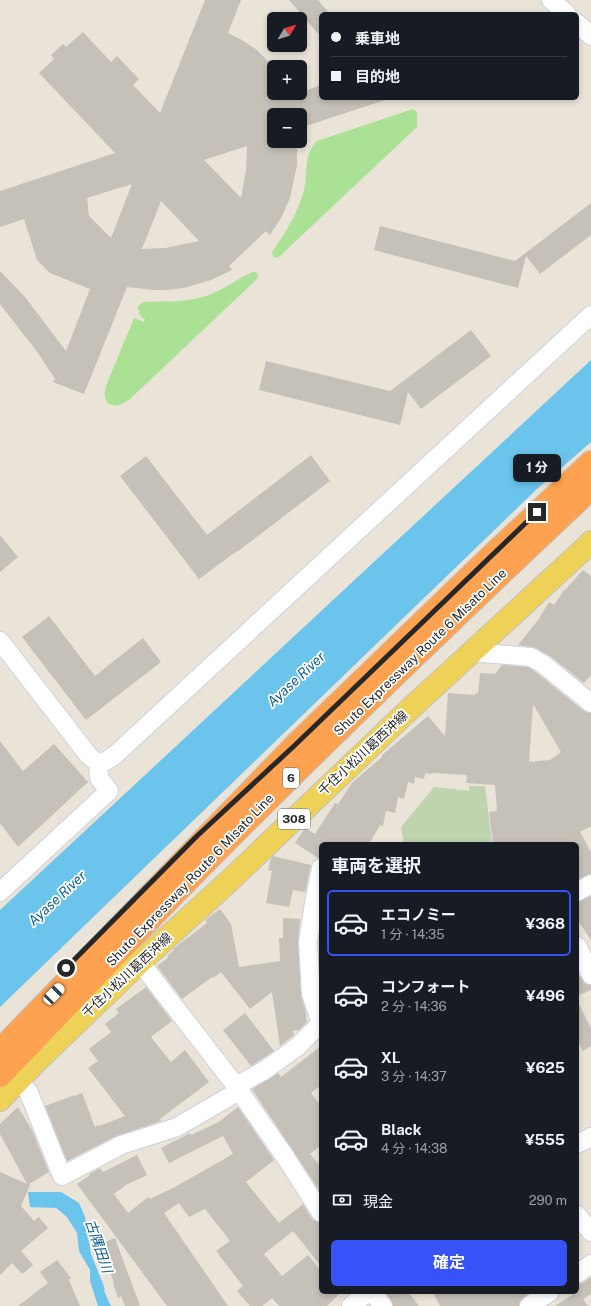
<!DOCTYPE html>
<html lang="ja">
<meta charset="utf-8">
<style>
body{margin:0;font-family:"Public Sans","Noto Sans JP",sans-serif;background:#242831;color:#f1f3f6;height:100vh;display:flex;flex-direction:column;font-size:15px;white-space:nowrap}
*{box-sizing:border-box;margin:0}
p{font-size:13px;color:#9ea1a6}
.icon{flex:none;width:22px;height:22px;fill:none;stroke:currentColor;stroke-width:2;stroke-linecap:round;stroke-linejoin:round}
.map{position:relative;flex:1;overflow:hidden}
.side{position:absolute;left:319px;top:842px;width:260px;height:452px;display:flex;flex-direction:column;background:#171b24;border-radius:6px;box-shadow:0 2px 6px #0003}
.side>*{flex:none}
.top-card{position:absolute;left:319px;top:12px;width:260px;height:88px;border-radius:6px;box-shadow:0 2px 6px #0003;display:grid;align-content:center;height:88px;padding:0 12px;background:#171b24}
.needle{width:26px;rotate:52deg}
.fabs{position:absolute;left:267px;top:12px;display:grid;gap:8px}
.fabs a{display:grid;place-items:center;width:40px;height:40px;border-radius:6px;background:#171b24;box-shadow:0 2px 6px #0003;font-size:20px}
.end{position:absolute;width:18px;height:18px;margin:-9px;border:5px solid #272727;background:#fff;box-shadow:0 0 0 2px #fff}
.from{border-radius:50%}
.bubble{position:absolute;height:28px;border-radius:6px;background:#171b24;box-shadow:0 2px 6px #0003;font-size:13px;font-weight:700;line-height:28px;text-align:center}
.car{position:absolute;width:12px;height:24px;margin:-12px -6px;border-radius:5px;box-shadow:0 0 3px 1px #0007;background:linear-gradient(#fff 24%,#345 0 40%,#fff 0 76%,#345 0 86%,#fff 0)}
.top-card b{display:flex;align-items:center;gap:14px;height:38px;font-size:15px}
.top-card b+b{border-top:1px solid #363941}
.top-card i{width:10px;height:10px;background:#f1f3f6}
ul{padding:0;list-style:none}
li{display:flex;align-items:center;gap:12px;height:66px;margin:0 8px 6px;padding:0 4px;border:2px solid transparent;border-radius:6px}
li div{flex:1}
li b{display:block;font-size:15px}
li em{font-style:normal;font-weight:700}
li.active{border-color:#3753f7}
li>.icon{width:36px;height:36px;stroke-width:1.5}
h2{padding:0 12px;font-size:18px;line-height:48px}
.pay{display:flex;align-items:center;gap:10px;height:44px;padding:0 12px;font-size:15px}
.pay p{margin-inline-start:auto}
.primary-button{display:flex;gap:8px;margin-top:auto;padding:8px 12px}
.primary-button a{flex:1;height:46px;border-radius:6px;background:#3753f7;color:#fff;font-size:16px;font-weight:700;line-height:46px;text-align:center}
.map>svg:first-child{display:block}
</style>
<div class="map">
<svg width="591" height="1306" viewBox="0 0 591 1306">
<rect width="100%" height="100%" fill="#eae3d8"/>
<path fill="#abe194" d="M413,109L417,112V127L281,255L277,258L273,256L272,252C286,232 295,218 303,194C309,175 302,156 317,141Z
M253,272H256L258,275L257,279L130,399C116,411 100,406 106,386L134,318L144,322L145,319L141,317V315L138,314L140,311L137,309L140,304L144,302C166,301 188,303 209,295C225,289 238,278 253,272Z"/>
<path fill="#bfd3af" d="M469,786H485L492,844H404L401,827L434,787L469,791Z"/>
<path fill="#6ac4ec" d="M591,360V442L537,489L0,1007V910Z
M28,1192H61L79,1203L85,1217L91,1254L105,1289L102,1292L105,1299L108,1301L111,1306H98L90,1281V1270L79,1251L77,1233L67,1217L56,1208L30,1207Z"/>
<g fill="none" stroke-linecap="round" stroke-linejoin="round">
<path stroke="#6ac4ec" stroke-width="4.5" d="M101,1289L108,1306"/>
</g>
<path fill="#c5c0b8" fill-rule="evenodd" d="M205,0H241L228,33L242,40L257,50L274,67V93H300L321,85V98H385V100L300,128V115H274V141H297V165L290,198L281,218L270,235L266,231L229,266L232,270L211,280L184,288L166,290H155L127,287L84,394L53,382L55,379L38,353L0,304V271L25,297L66,351L90,289L50,273L37,260L24,219L0,227V191L115,153L39,73L54,59L51,55L63,44L66,47L83,32L111,62L117,56L139,79L133,85L160,113ZM247,146L246,170L241,198L204,160ZM132,184L111,238L89,216L87,198ZM161,201L199,241L165,248L142,249Z
M289,0H318L330,14H321V37Z
M591,203V235L540,274L526,256L518,288L374,250L380,226L515,261Z
M471,330L491,356L421,409L408,392L400,425L259,390L266,361L390,391Z
M311,455L330,481L237,552V551L199,579L120,476L146,456L207,535Z
M0,535L18,557L0,572Z
M583,570L591,576V675L584,683L550,656L536,648L518,645L538,620L549,602L554,605L564,590H565Z
M49,616L95,676L143,638L161,662L86,720L22,637Z
M502,665L528,667L537,673L584,711L591,713V826L580,832L591,852V874L577,880V844H493L489,812L497,811L495,785L466,783L467,775L432,773L431,774L425,773L424,779L415,777L414,784L408,782L404,799L398,797L395,813L386,811L383,826L380,825L369,844H321V858H318L295,843L305,828L315,834L335,803L338,804L352,783L382,757V755L428,716L445,736L448,693L475,695V693L478,694L480,673L495,674ZM533,704L561,752L550,760L529,762Z
M0,741L23,771L54,744L88,782L18,847L0,823Z
M273,856L311,865L305,892L293,890L289,907L266,903L272,871L268,870L271,859Z
M591,896V940L577,919V902Z
M220,909L231,924L239,967L280,961L279,938H283V918L300,919L298,943L301,995L305,1009L307,1022L299,1030L293,1031L294,1035L280,1046L272,992L250,1009L221,972L213,978L212,977L182,999L157,966L168,958L167,956L174,950L173,949L207,923L205,920Z
M580,976L585,983L591,985V990L577,996V978Z
M146,987L172,1021L151,1037L171,1062L185,1050L209,1082L160,1119L161,1121L116,1136L67,1161L45,1106L75,1095V1096L82,1093L95,1127L98,1125L99,1126L125,1116L88,1068L98,1061L89,1049L111,1032L105,1024L119,1013L116,1009Z
M577,1000L591,1028V1046L583,1051L577,1039Z
M245,1013L274,1051L251,1066L223,1030Z
M321,1046V1085L311,1093L321,1106V1145L310,1154L319,1165L321,1163V1193L252,1089L278,1073L281,1077Z
M18,1107L32,1130L49,1172L29,1184L30,1185L21,1206L34,1221L39,1217L48,1228L21,1251L33,1265L22,1274L12,1263L0,1275V1172L27,1184L0,1134V1124Z
M238,1107L274,1160L246,1182L279,1223L303,1204L312,1219L317,1222L321,1223V1266L293,1231L264,1254L282,1276L308,1255L321,1271V1292H341L327,1306H279L272,1298L262,1306H250L237,1291L243,1286L216,1251L230,1241L205,1209L189,1217L179,1203L164,1213L228,1306H167L77,1184L90,1175L89,1174L100,1168L103,1172L137,1155L147,1175L126,1185L114,1194L128,1213L148,1197L150,1199L173,1188L233,1154L223,1136L169,1163L161,1148L190,1133L191,1135L219,1122Z
M115,1238L140,1306H125L121,1296L118,1298L113,1283H114L100,1244Z
M57,1260L71,1278L69,1280L80,1306H18L48,1283L40,1272Z
M591,1277V1294L583,1299L588,1306H555L577,1292V1284L583,1283Z
M385,1292H408L419,1306H393L391,1300Z
M433,1292H531L523,1298L520,1301L519,1306H440Z"/>
<g fill="none" stroke-linecap="round" stroke-linejoin="round">
<defs>
<path id="minor" d="M551,0L567,14
M577,23L591,36
M0,641L89,756L98,763L106,761L115,755L591,315
M472,652L531,657L543,664L591,703
M0,892L109,791L99,778L98,763
M577,892L591,884
M577,946L591,975
M140,962L236,1086L286,1158L321,1213
M321,1023L311,994L308,942L314,903L321,868
M19,1080L29,1093L62,1176L121,1145L177,1127L239,1091
M236,1086L265,1070L297,1047L321,1023
M577,1144L591,1137
M577,1215L591,1232
M577,1274L591,1264
M372,1292L383,1306
M351,1306L368,1292
M529,1306L550,1292"/>
<path id="primary" d="M0,1100L39,1059L140,962L226,884L411,708L584,549L591,542"/>
<path id="motorway" d="M0,1050L294,746L494,553L591,462
M0,1076C70,1004 138,930 209,859C334,733 462,610 591,489"/>
</defs>
<use href="#minor" stroke="#cdd0e0" stroke-width="20"/>
<use href="#primary" stroke="#c3c3c3" stroke-width="24"/>
<use href="#motorway" stroke="#c3c3c3" stroke-width="24"/>
<use href="#minor" stroke="#fff" stroke-width="18"/>
<use href="#primary" stroke="#eed258" stroke-width="22"/>
<use href="#motorway" stroke="#fca250" stroke-width="22"/>
</g>
<g fill="none" stroke-linecap="round" stroke-linejoin="round">
<path stroke="#272727" stroke-width="5" d="M66,968L197,836L294,746L537,512"/>
</g>
<g text-anchor="middle" dominant-baseline="central" stroke-width="3.5" stroke-linejoin="round" paint-order="stroke">
<g fill="#fff" stroke="#686868" stroke-width="1">
<rect x="283" y="768" width="16" height="20" rx="3"/>
<rect x="278" y="809" width="32" height="20" rx="3"/>
</g>
<g font-size="12" font-weight="bold" fill="#272727">
<text x="291" y="778">6</text>
<text x="294" y="819">308</text>
</g>
<g font-size="13" fill="#272727" stroke="#fff">
<text transform="translate(420 652) rotate(-44)">Shuto Expressway Route 6 Misato Line</text>
<text transform="translate(363 753) rotate(-43)">千住小松川葛西沖線</text>
<text transform="translate(190 880) rotate(-46)">Shuto Expressway Route 6 Misato Line</text>
<text transform="translate(127 975) rotate(-43)">千住小松川葛西沖線</text>
</g>
<g font-size="14" font-style="italic" fill="#0e6093" stroke="#fff">
<text transform="translate(296 679) rotate(-43)">Ayase River</text>
<text transform="translate(57 898) rotate(-43)">Ayase River</text>
<text transform="translate(99 1246) rotate(71)">古隅田川</text>
</g>
</g>
</svg>
<div class="fabs">
<a><svg class="needle" viewBox="-14 -14 28 28"><path d="M0-13l5 13h-10z" fill="#e53935"/><path d="M0 13l5-13h-10z" fill="#9ea1a6"/></svg></a>
<a>+</a>
<a>−</a>
</div>
<i class="end from" style="left:66px;top:968px"></i>
<i class="end" style="left:537px;top:512px"></i>
<div class="bubble" style="left:513px;top:454px;width:48px">1 分</div>
<i class="car" style="left:54px;top:994px;rotate:44deg"></i>
<div class="top-card">
<b><i class="from"></i>乗車地</b>
<b><i></i>目的地</b>
</div>
<section class="side">
<h2>車両を選択</h2>
<ul>
<li class="active"><svg class="icon" aria-label="car" viewBox="0 0 24 24"><path d="M5 17H2v-5l4-1 3-4h7l3 4 3 1v5h-3M9 17h6M6 11h13"/><circle cx="7" cy="17" r="2"/><circle cx="17" cy="17" r="2"/></svg><div><b>エコノミー</b><p>1 分 · 14:35</p></div><em>¥368</em></li>
<li><svg class="icon" aria-label="car" viewBox="0 0 24 24"><path d="M5 17H2v-5l4-1 3-4h7l3 4 3 1v5h-3M9 17h6M6 11h13"/><circle cx="7" cy="17" r="2"/><circle cx="17" cy="17" r="2"/></svg><div><b>コンフォート</b><p>2 分 · 14:36</p></div><em>¥496</em></li>
<li><svg class="icon" aria-label="car" viewBox="0 0 24 24"><path d="M5 17H2v-5l4-1 3-4h7l3 4 3 1v5h-3M9 17h6M6 11h13"/><circle cx="7" cy="17" r="2"/><circle cx="17" cy="17" r="2"/></svg><div><b>XL</b><p>3 分 · 14:37</p></div><em>¥625</em></li>
<li><svg class="icon" aria-label="car" viewBox="0 0 24 24"><path d="M5 17H2v-5l4-1 3-4h7l3 4 3 1v5h-3M9 17h6M6 11h13"/><circle cx="7" cy="17" r="2"/><circle cx="17" cy="17" r="2"/></svg><div><b>Black</b><p>4 分 · 14:38</p></div><em>¥555</em></li>
</ul>
<div class="pay"><svg class="icon" aria-label="cash" viewBox="0 0 24 24"><path d="M3 7h18v10H3z"/><circle cx="12" cy="12" r="2"/></svg>現金<p>290 m</p></div>
<div class="primary-button"><a>確定</a></div>
</section>
</div>
